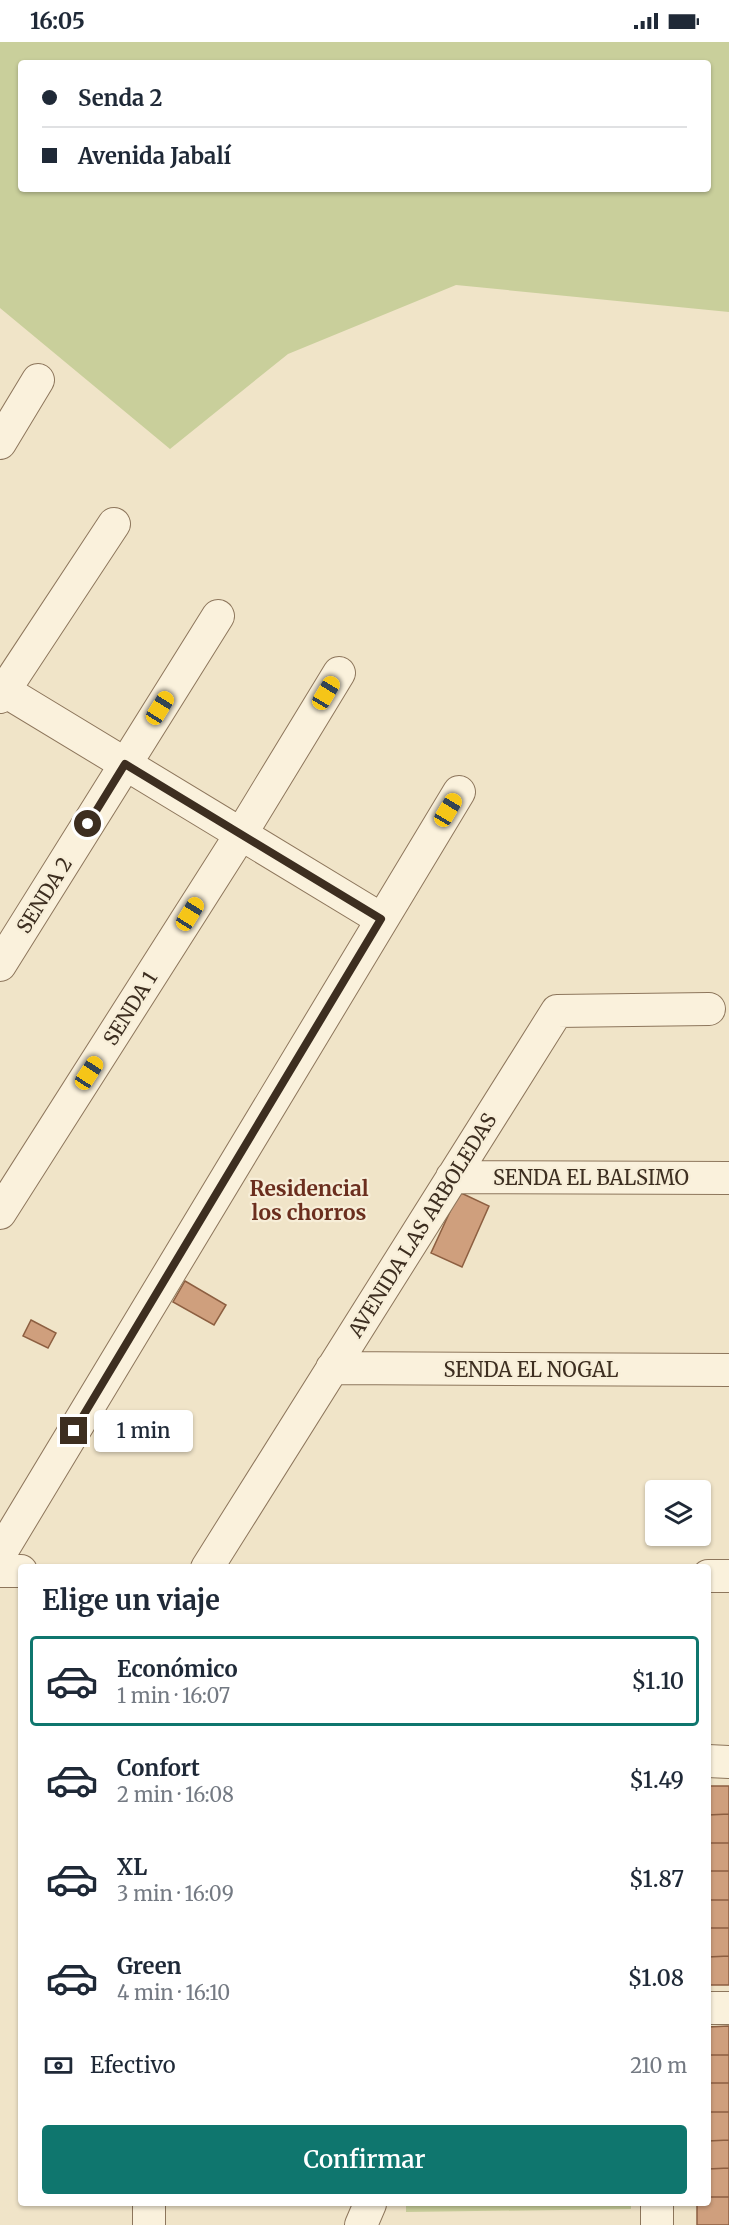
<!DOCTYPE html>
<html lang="es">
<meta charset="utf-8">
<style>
body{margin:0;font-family:Merriweather,serif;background:#f2f2f3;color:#1f2937;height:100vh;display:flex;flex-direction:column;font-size:22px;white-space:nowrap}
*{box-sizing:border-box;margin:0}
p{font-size:20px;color:#747a83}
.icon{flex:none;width:33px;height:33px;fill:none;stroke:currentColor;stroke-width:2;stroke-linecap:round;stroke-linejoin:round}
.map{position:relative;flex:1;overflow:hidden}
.panel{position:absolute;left:18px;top:1522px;width:693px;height:642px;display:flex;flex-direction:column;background:#fff;border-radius:6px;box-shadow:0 2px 4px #0004}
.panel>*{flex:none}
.top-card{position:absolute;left:18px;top:18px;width:693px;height:132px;border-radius:6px;box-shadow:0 2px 4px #0004;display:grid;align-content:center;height:132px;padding:0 24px;background:#fff}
.controls{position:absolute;left:645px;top:1438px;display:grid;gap:12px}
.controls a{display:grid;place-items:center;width:66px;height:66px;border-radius:6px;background:#fff;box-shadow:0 2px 4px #0004;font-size:30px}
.end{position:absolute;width:27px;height:27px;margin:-14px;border:8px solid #3d2e20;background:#fff;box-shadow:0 0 0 3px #fff}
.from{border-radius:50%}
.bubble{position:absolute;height:42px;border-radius:6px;background:#fff;box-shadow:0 2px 4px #0004;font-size:20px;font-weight:600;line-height:42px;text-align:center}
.car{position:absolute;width:18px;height:36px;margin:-18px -9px;border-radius:8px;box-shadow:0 0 4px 2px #0007;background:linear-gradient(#f5c518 24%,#345 0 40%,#f5c518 0 76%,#345 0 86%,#f5c518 0)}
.top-card b{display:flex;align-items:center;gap:21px;height:57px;font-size:22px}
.top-card b+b{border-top:2px solid #e0e1e3}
.top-card i{width:15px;height:15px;background:#1f2937}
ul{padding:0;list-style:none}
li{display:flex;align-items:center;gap:18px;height:90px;margin:0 12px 9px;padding:0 12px;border:3px solid transparent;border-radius:6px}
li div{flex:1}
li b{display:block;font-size:22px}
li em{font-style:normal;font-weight:600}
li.on{border-color:#0f766e}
li>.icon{width:54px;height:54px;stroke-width:1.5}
h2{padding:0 24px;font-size:27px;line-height:72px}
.pay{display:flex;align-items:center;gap:15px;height:66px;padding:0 24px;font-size:22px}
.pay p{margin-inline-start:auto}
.cta{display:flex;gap:12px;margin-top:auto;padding:12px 24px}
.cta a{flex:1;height:69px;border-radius:6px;background:#0f766e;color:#fff;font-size:24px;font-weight:600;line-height:69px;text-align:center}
.status{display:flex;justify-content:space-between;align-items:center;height:42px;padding:0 30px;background:#fff;direction:ltr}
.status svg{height:16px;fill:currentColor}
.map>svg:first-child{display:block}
</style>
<div class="status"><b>16:05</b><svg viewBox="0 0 49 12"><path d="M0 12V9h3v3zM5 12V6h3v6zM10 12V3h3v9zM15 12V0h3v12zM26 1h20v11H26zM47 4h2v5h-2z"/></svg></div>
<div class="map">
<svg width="729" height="2183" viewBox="0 0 729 2183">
<rect width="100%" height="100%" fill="#f0e4c8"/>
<path fill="#c9cf9b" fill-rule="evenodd" d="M0,0H729V270L456,243L288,312L170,407L0,266ZM21,21H708V147H21Z
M406,2162H631V2167L406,2170Z"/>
<path fill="#cf9f7d" stroke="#8d5f41" stroke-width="1.5" d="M459,1150L489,1164L462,1225L431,1211Z
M185,1239L226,1263L214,1283L173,1260Z
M31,1278L56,1291L48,1306L23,1294Z
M708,1744H729V1772L708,1773Z
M729,1772V1801H708V1773Z
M708,1801H729V1829H708Z
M708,1829H729V1858H708Z
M708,1858H729V1886H708Z
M708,1886H729V1914L708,1915Z
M729,1914V1943H708V1915Z
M729,1984V2013H708V1985Z
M708,2013H729V2041H708Z
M708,2041H729V2070H708Z
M708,2070H729V2098L708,2099Z
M729,2098V2126L708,2127V2099Z
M729,2126V2155H708V2127Z
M708,2155H729V2183H697V2162H708Z"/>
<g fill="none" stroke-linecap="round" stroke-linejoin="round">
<defs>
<path id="street" d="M0,401L38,338
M0,646L381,877
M0,655L114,482
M0,923L218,574
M452,1135L729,1136
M0,1171L241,792L339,631
M332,1326L729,1328
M0,1512L459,750
M207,1526L557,969L709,967
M0,1529H21
M708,1534H729
M708,1719L729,1720
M708,1966H729
M149,2162V2183
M361,2183L370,2162
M657,2183V2162"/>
</defs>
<use href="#street" stroke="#8d765c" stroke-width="34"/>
<use href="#street" stroke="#faf1dc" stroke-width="32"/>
</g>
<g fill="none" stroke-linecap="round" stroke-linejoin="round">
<path stroke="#3d2e20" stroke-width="8" d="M74,1389L381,877L125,722L88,782"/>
</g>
<g text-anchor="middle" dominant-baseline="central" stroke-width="4.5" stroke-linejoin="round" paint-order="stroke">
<g font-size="20" fill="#3d2e20" stroke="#f7eed8">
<text transform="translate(44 853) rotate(-58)">SENDA 2</text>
<text transform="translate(130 966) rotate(-58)">SENDA 1</text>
<text x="591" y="1135">SENDA EL BALSIMO</text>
<text transform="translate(422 1183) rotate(-58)">AVENIDA LAS ARBOLEDAS</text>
<text x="531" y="1327">SENDA EL NOGAL</text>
</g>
<g font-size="21" font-weight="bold" fill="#6b2e1e" stroke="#f7eed8">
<text x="309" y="1146">Residencial<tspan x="309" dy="24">los chorros</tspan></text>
</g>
</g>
</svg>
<div class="controls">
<a><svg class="icon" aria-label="layers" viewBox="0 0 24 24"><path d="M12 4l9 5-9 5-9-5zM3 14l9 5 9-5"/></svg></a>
</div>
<i class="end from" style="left:88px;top:782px"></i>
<i class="end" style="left:74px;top:1389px"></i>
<div class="bubble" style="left:94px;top:1368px;width:99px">1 min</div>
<i class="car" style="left:326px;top:651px;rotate:31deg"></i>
<i class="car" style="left:160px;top:666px;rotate:32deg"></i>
<i class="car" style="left:448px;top:768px;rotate:31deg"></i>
<i class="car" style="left:190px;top:872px;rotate:32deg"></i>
<i class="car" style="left:89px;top:1031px;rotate:33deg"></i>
<div class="top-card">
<b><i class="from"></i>Senda 2</b>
<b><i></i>Avenida Jabalí</b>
</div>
<section class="panel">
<h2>Elige un viaje</h2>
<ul>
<li class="on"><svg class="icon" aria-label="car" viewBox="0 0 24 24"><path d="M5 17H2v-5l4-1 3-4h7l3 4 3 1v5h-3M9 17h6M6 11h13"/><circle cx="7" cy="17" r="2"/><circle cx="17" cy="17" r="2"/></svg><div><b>Económico</b><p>1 min · 16:07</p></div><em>$1.10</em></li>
<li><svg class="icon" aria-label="car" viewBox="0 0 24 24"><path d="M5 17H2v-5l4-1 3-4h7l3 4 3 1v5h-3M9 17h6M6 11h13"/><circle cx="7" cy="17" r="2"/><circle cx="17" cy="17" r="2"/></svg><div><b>Confort</b><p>2 min · 16:08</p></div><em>$1.49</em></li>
<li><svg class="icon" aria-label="car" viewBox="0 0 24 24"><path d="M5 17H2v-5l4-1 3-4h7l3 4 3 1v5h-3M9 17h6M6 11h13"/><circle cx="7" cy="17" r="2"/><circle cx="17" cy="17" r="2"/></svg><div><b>XL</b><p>3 min · 16:09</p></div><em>$1.87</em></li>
<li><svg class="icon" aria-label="car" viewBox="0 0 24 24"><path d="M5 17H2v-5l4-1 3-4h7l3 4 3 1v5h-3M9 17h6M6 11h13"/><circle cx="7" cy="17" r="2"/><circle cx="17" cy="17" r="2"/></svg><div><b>Green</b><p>4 min · 16:10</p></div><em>$1.08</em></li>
</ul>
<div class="pay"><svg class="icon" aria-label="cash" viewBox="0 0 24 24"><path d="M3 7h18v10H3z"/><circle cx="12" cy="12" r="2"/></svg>Efectivo<p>210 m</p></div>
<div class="cta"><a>Confirmar</a></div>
</section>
</div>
